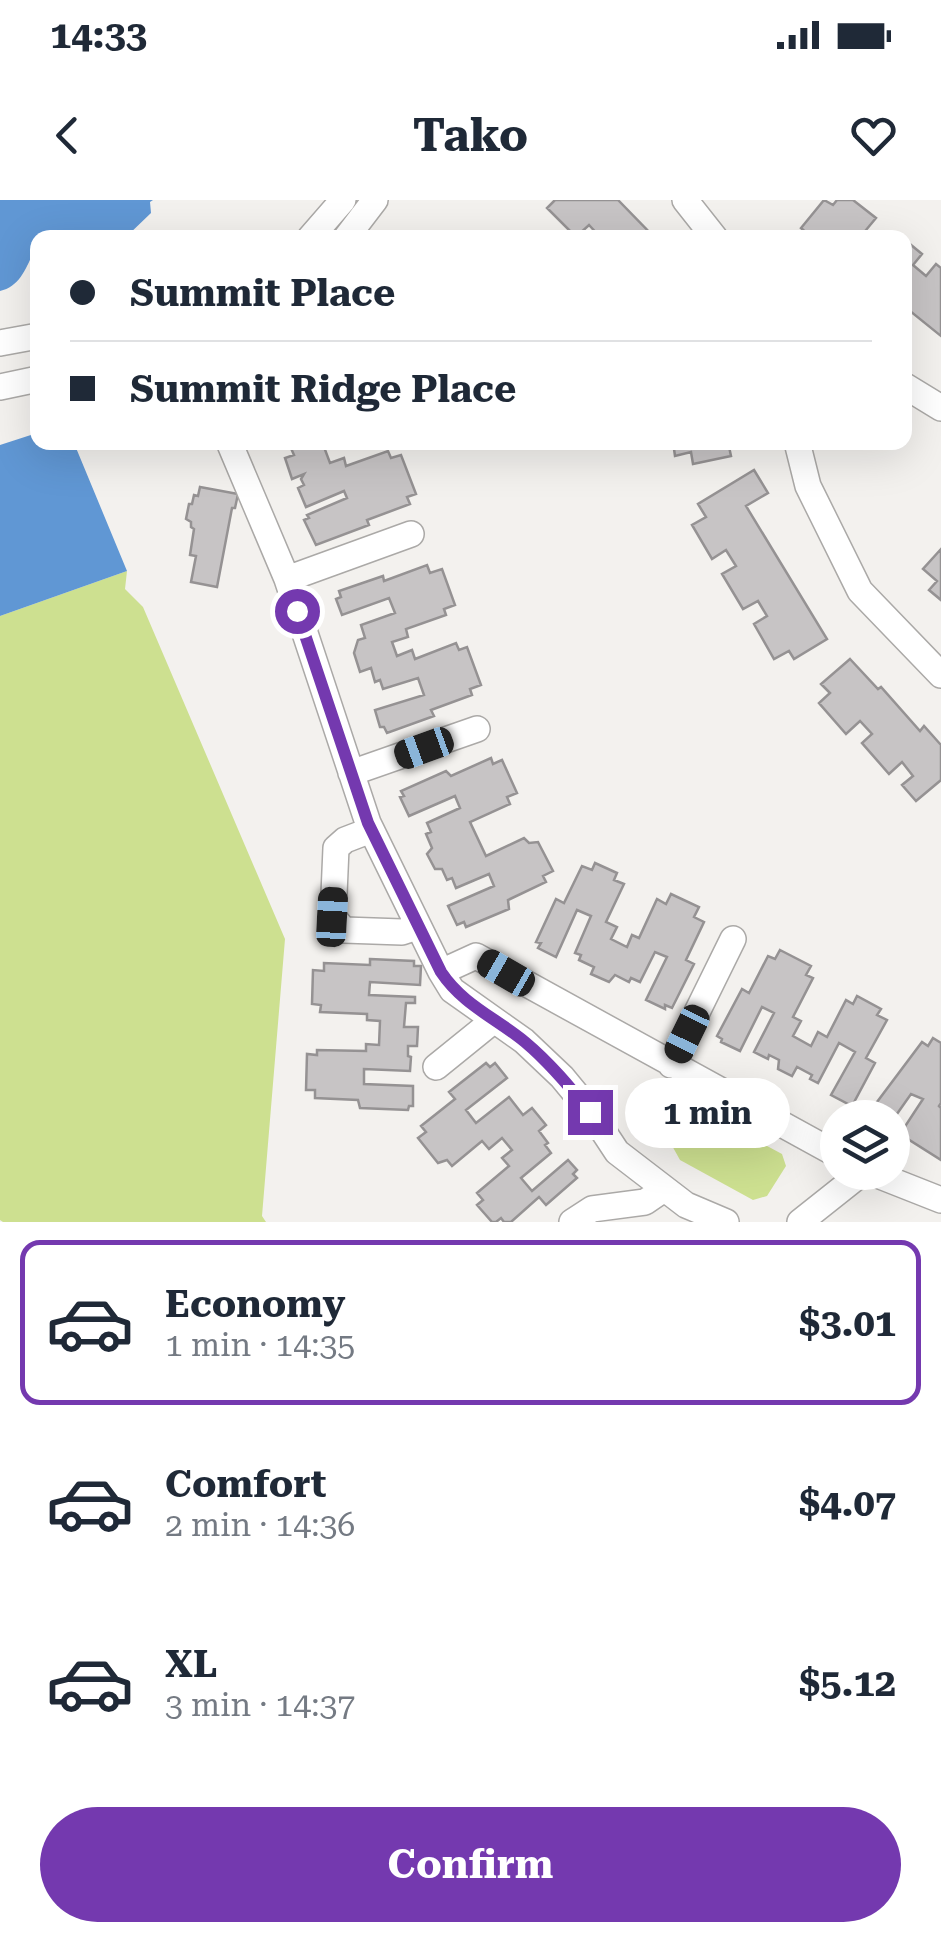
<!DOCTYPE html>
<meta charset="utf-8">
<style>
body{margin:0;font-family:"Roboto Serif",serif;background:#f6f6f7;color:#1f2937;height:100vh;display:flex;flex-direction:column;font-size:38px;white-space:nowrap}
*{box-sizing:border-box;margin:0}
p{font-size:32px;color:#747a83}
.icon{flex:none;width:55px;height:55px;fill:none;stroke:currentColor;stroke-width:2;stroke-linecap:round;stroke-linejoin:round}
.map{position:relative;height:1022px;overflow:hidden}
.side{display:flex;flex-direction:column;background:#fff;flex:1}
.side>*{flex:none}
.hud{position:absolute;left:30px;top:30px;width:882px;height:220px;border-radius:20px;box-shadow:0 10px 40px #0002;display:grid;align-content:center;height:220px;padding:0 40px;background:#fff}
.buttons{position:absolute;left:820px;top:900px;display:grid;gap:20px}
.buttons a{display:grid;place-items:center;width:90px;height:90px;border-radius:50%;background:#fff;box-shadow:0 10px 40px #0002;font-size:50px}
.end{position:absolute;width:45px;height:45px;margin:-22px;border:12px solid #7439af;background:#fff;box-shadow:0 0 0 5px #fff}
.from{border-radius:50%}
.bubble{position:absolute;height:70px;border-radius:35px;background:#fff;box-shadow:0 10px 40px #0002;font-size:32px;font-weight:700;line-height:70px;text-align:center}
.car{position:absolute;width:30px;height:60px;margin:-30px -15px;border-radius:12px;box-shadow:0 0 8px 2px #0007;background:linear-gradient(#222 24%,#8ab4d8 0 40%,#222 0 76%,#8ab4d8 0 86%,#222 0)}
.hud b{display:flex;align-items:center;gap:35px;height:95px;font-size:38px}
.hud b+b{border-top:2px solid #e0e1e3}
.hud i{width:25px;height:25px;background:#1f2937}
ul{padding:18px 0 0;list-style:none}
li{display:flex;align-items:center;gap:30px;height:165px;margin:0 20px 15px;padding:0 20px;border:5px solid transparent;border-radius:20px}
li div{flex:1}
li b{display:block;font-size:38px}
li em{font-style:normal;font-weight:700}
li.on{border-color:#7439af}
li>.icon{width:90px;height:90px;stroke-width:1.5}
.action{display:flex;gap:20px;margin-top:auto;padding:20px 40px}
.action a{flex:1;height:115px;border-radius:60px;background:#7439af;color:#fff;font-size:40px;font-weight:700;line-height:115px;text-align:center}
.status{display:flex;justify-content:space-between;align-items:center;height:70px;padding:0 50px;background:#fff;direction:ltr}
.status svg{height:28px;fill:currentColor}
header{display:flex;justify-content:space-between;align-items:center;height:130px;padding:0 40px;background:#fff;font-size:45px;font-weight:700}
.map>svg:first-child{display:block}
</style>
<div class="status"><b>14:33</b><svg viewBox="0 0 49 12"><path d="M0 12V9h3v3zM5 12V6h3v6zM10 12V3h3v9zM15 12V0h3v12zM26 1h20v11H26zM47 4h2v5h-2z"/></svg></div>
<header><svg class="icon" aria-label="back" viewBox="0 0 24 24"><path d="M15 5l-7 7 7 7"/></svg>Tako<svg class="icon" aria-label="heart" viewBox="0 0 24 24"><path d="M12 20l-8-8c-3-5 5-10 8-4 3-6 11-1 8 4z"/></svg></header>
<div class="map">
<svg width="941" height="1022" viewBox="0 0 941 1022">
<rect width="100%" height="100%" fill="#f3f1ee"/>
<path fill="#cde090" d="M127,371L125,389L143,407L285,739L262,1016L266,1022H3L0,1020V416Z
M690,904L782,954L786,966L767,996L753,1000L680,960L670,942Z"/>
<path fill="#6097d4" d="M0,0H153L150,2L151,13L126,37L38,38L37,52L33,53C26,69 19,87 0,91Z
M37,233L38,242L74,243L127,371L0,416V245Z"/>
<path fill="#c7c4c5" stroke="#959293" stroke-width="2.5" d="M555,0H618L655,38H601L589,25L576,37L547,8Z
M824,0L833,5L837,0H853L876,18L866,30L875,38H812L801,28Z
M905,40L922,54L913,65L926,76L936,64L941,68V136L905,107Z
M283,242H337L324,247L330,263L344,258L346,266L388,251L391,258L401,255L416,294L407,297L410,304L367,320L369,325L316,345L304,320L309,318L307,315L347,298L344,291L306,307L298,288L304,285L301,279L304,274L292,279L285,258L294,255L290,246L285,248Z
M673,242H728L731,256L693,264L691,252L675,256Z
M754,270L768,293L746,306L827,439L794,459L789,451L774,459L754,424L767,416L758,401L743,409L722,374L736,366L726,350L712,359L692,325L706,317L698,304Z
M200,287L238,294L235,308H232L217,387L191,382L196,356L190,355L194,329L191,327V322L186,319L189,304H192L194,295L198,296Z
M941,349V400L929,390L937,381L923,369Z
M427,365L430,373L442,369L455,405L444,409L446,415L406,429L408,437L392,442L397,456L412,450L415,459L456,443L459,450L467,447L481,485L470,489L472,495L431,510L434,516L387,533L384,527H380L375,510L424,495L418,478L383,489L380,480L375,482L371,468L360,472L354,453L358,440L365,438L361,425L395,413L389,398L342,415L336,399L341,397L339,391L383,376L384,381Z
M850,459L878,489L881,487L920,531L924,526L941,545V580L916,601L902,585L913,576L902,562L889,574L862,543L872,534L860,521L846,534L819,503L830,493L821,484Z
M491,558L493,564L502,560L517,593L507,597L510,604L470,622L486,656L524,638L529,643L538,642L553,671L543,676L546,682L508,700L509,709L466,727L464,722L457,725L448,706L494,686L489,674L456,688L452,678L447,680L442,669H435L427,654L432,648L426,634L431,632L427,623L460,608L455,596L409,616L400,597L404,596L401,591L446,571L451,576Z
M595,663L617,673L614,680L624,684L606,722L617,727L611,739L627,747L632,735L639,738L657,699L666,704L671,694L699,707L694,717L704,722L686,760L694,764L672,808L665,805V809L646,800L667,757L655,752L640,782L631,778L629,782L615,775L609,782L591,774L594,767L579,760L581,755L575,753L591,716L577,710L556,757L538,748L541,743L536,742L556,699L564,703L582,666L592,670Z
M780,750L811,766L806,775L813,778L793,817L801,821L793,836L811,846L818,832L827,837L846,800L853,804L857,796L881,809L877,815L887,820L866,858L875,863L852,906L831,895L855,852L839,843L818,883L810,879L812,875L797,867L792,876L778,869L779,860L769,855L768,859L754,852L774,813L762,807L740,851L721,842L722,839L717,836L742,789L749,793L768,756L775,759Z
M370,759L414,761V766H421L420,785L370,782L369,795L415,797V803H406L404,827H418L417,846H408V856L411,857L410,871L364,869V884L413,886V906H409L408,910L360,908L358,900L315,898V890H306L307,854L317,855V850L366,851V844L379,845L380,821L367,820V814L320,812L321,805L312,804L313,770L324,771V763L370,765Z
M933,838L941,843V903L939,906L941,908V960L900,934L923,899L911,894L892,921V918H865L922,842L928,846Z
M486,863L490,867L495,863L507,878L466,910L476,923L509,897L523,915L532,908L546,925L539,931L548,943L545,945L551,953L521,978L532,991L568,960L577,970L573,974L577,978L546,1005L539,997L511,1022H504L501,1018L496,1022H492L477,1005L483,1000L477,993L509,966L502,958L512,950L502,938L489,949L482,941L452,966L447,960L438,963L418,938L426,932L421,926L455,899L449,892Z
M661,904L675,911L663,936L649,929Z"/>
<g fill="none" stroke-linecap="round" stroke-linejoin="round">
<defs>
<path id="minor" d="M685,0L715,38
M310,38L343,0
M346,38L375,0
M0,143L38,136
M905,186L941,208
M0,187L38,179
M229,242L287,379L368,623L441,772L452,790L524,841L562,877L590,911L617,952L686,1005L726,1022
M797,242L808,286L860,391L941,475
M287,379L411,334
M351,573L477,529
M371,630L345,640L336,648L333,717L344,730L402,732L417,727
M441,772L476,756L838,955
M671,865L733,739
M436,867L494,820
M870,972L941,1000
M572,1022L592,1009L645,1002L664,989
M800,1022L863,972"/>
</defs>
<use href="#minor" stroke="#aba9a7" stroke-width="28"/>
<use href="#minor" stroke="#fff" stroke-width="25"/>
</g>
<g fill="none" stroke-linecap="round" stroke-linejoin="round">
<path stroke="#7439af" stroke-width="12" d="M297,411L368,623L441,772C463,805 496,818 525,842C550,863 570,887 590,912"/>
</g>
</svg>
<div class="buttons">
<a><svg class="icon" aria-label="layers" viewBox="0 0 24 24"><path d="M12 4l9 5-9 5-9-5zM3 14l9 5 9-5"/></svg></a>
</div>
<i class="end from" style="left:297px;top:411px"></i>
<i class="end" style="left:590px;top:912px"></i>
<div class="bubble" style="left:625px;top:878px;width:165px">1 min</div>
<i class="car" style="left:424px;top:548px;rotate:250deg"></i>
<i class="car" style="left:332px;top:717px;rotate:3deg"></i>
<i class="car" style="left:506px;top:773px;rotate:300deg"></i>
<i class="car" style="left:687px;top:834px;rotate:206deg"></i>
<div class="hud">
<b><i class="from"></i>Summit Place</b>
<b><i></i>Summit Ridge Place</b>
</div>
</div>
<section class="side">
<ul>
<li class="on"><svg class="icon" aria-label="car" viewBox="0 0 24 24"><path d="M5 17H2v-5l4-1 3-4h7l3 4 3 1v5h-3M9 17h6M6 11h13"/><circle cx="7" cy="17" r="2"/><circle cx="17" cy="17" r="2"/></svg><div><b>Economy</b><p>1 min · 14:35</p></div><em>$3.01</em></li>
<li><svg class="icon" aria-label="car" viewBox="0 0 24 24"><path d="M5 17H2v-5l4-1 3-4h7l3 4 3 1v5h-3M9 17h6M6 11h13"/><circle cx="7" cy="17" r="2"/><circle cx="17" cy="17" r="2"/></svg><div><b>Comfort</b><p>2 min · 14:36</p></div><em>$4.07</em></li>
<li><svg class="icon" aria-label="car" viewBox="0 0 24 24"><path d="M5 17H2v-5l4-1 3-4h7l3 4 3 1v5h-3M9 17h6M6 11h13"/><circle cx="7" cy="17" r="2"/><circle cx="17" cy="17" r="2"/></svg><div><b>XL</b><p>3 min · 14:37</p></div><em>$5.12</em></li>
</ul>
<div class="action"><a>Confirm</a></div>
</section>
